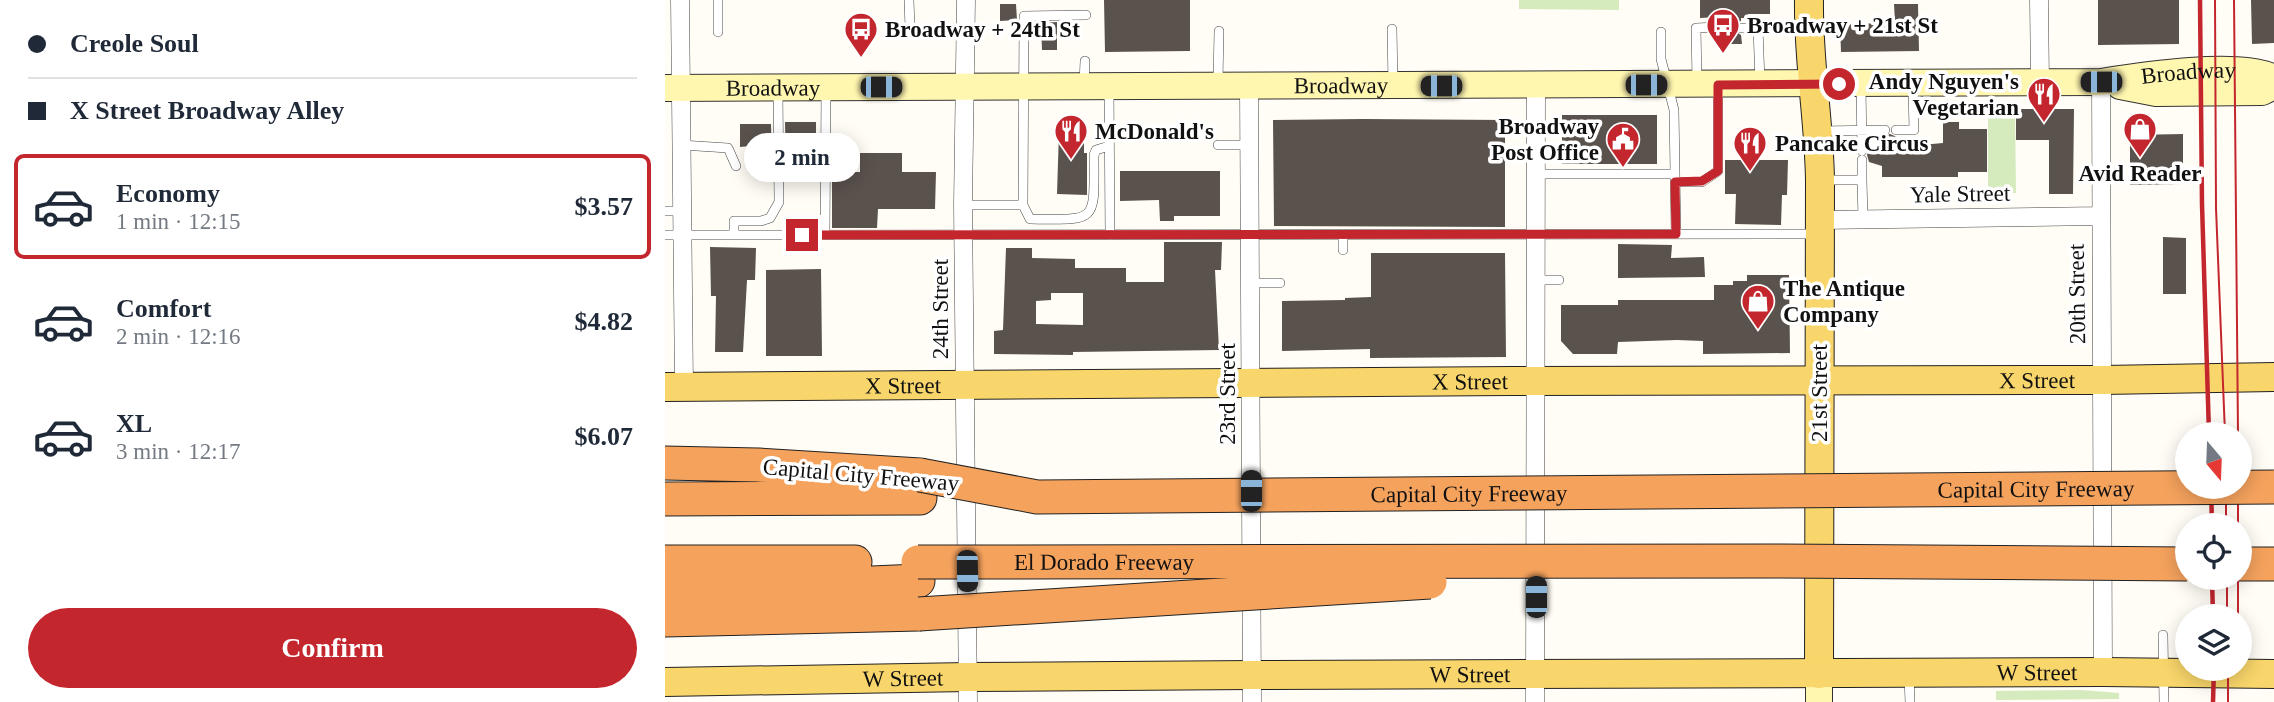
<!DOCTYPE html>
<meta charset="utf-8">
<style>
body{margin:0;font-family:Georgia,serif;background:#f2f2f3;color:#1f2937;height:100vh;display:flex;flex-direction:column;font-size:26px;white-space:nowrap}
*{box-sizing:border-box;margin:0}
p{font-size:23px;color:#747a83}
.icon{flex:none;width:38px;height:38px;fill:none;stroke:currentColor;stroke-width:2;stroke-linecap:round;stroke-linejoin:round}
.map{position:relative;flex:1;overflow:hidden}
.panel{display:flex;flex-direction:column;background:#fff;width:665px}
.panel>*{flex:none}
.guide{display:grid;align-content:center;height:154px;padding:0 28px;background:#fff}
.needle{width:46px;rotate:161deg}
.buttons{position:absolute;left:1510px;top:422px;display:grid;gap:14px}
.buttons a{display:grid;place-items:center;width:77px;height:77px;border-radius:50%;background:#fff;box-shadow:0 4px 18px #0003;font-size:35px}
.end{position:absolute;width:32px;height:32px;margin:-16px;border:9px solid #c4262e;background:#fff;box-shadow:0 0 0 4px #fff}
.from{border-radius:50%}
.bubble{position:absolute;height:49px;border-radius:24px;background:#fff;box-shadow:0 4px 18px #0003;font-size:23px;font-weight:800;line-height:49px;text-align:center}
.car{position:absolute;width:21px;height:42px;margin:-21px -10px;border-radius:9px;box-shadow:0 0 5px 2px #0007;background:linear-gradient(#222 24%,#8ab4d8 0 40%,#222 0 76%,#8ab4d8 0 86%,#222 0)}
.guide b{display:flex;align-items:center;gap:24px;height:66px;font-size:26px}
.guide b+b{border-top:2px solid #e0e1e3}
.guide i{width:18px;height:18px;background:#1f2937}
ul{padding:0;list-style:none}
li{display:flex;align-items:center;gap:21px;height:105px;margin:0 14px 10px;padding:0 14px;border:4px solid transparent;border-radius:10px}
li div{flex:1}
li b{display:block;font-size:26px}
li em{font-style:normal;font-weight:800}
li.selected{border-color:#c4262e}
li>.icon{width:63px;height:63px;stroke-width:1.5}
.button{display:flex;gap:14px;margin-top:auto;padding:14px 28px}
.button a{flex:1;height:80px;border-radius:42px;background:#c4262e;color:#fff;font-size:28px;font-weight:800;line-height:80px;text-align:center}
main{display:flex;flex:1;min-height:0}
.map>svg:first-child{display:block}
</style>
<main>
<section class="panel">
<div class="guide">
<b><i class="from"></i>Creole Soul</b>
<b><i></i>X Street Broadway Alley</b>
</div>
<ul>
<li class="selected"><svg class="icon" aria-label="car" viewBox="0 0 24 24"><path d="M5 17H2v-5l4-1 3-4h7l3 4 3 1v5h-3M9 17h6M6 11h13"/><circle cx="7" cy="17" r="2"/><circle cx="17" cy="17" r="2"/></svg><div><b>Economy</b><p>1 min · 12:15</p></div><em>$3.57</em></li>
<li><svg class="icon" aria-label="car" viewBox="0 0 24 24"><path d="M5 17H2v-5l4-1 3-4h7l3 4 3 1v5h-3M9 17h6M6 11h13"/><circle cx="7" cy="17" r="2"/><circle cx="17" cy="17" r="2"/></svg><div><b>Comfort</b><p>2 min · 12:16</p></div><em>$4.82</em></li>
<li><svg class="icon" aria-label="car" viewBox="0 0 24 24"><path d="M5 17H2v-5l4-1 3-4h7l3 4 3 1v5h-3M9 17h6M6 11h13"/><circle cx="7" cy="17" r="2"/><circle cx="17" cy="17" r="2"/></svg><div><b>XL</b><p>3 min · 12:17</p></div><em>$6.07</em></li>
</ul>
<div class="button"><a>Confirm</a></div>
</section>
<div class="map">
<svg width="1609" height="702" viewBox="0 0 1609 702">
<rect width="100%" height="100%" fill="#fffdf5"/>
<path fill="#d5ebbd" d="M854,0H954V10L854,9Z
M1323,111H1350L1351,193L1323,194Z
M1416,690L1454,693V699L1331,700V691Z"/>
<path fill="#5a524d" fill-rule="evenodd" d="M439,0H525V51L440,52Z
M1035,0H1105V14H1083V18H1076V21L1070,24V31L1076,35L1077,44H1053V34L1059,31V24L1053,20V17L1035,18Z
M1433,0H1514V44L1433,45Z
M1586,0H1609V43L1587,44Z
M335,4H351L352,20L335,21Z
M1229,4H1253L1254,51L1176,52L1175,24L1230,23Z
M392,22V50H377L376,23Z
M1351,109H1409L1408,194H1384V140H1351Z
M897,115H992V164H897Z
M698,119L840,120V227L609,226L608,120Z
M120,122H151V173L121,174Z
M1278,122H1294V129H1322V172H1293V177H1217V166L1204,162L1202,155L1204,149L1215,146L1217,137L1225,134L1232,137L1234,147L1278,143Z
M75,124H106L107,162H85V146L75,147Z
M394,131H419V153H422V195L392,194Z
M1518,134V184L1465,185V135Z
M195,153H237V172H271L270,209H213L212,228H167V172H195Z
M1060,160H1123L1122,195H1117L1116,225L1070,224L1071,194H1060Z
M455,171H555V216H509V221H495L494,200L455,201Z
M1498,237L1521,238V294H1498Z
M499,242H557L556,270H550L554,350L408,352V355L329,354V331L338,330L341,248H367V258L410,259V268H461V282H499ZM386,293H418V325L371,324V301L386,300Z
M953,244L1007,245L1006,258L1039,257L1040,277L953,278Z
M45,247L91,248L90,280H82L78,352H50L51,296H46Z
M706,253H840L841,357L705,358V349L617,351V301L680,300V298L706,297Z
M156,269L157,356H101V270Z
M1082,275H1124L1125,353L1038,354V341L1012,340L953,342L952,354H908L896,341V305H953V300H1049V285H1068V281H1082Z"/>
<g fill="none" stroke-linecap="round" stroke-linejoin="round">
<defs>
<path id="service" d="M53,0V32
M244,0L245,28
M1076,28L1142,29
M1093,28L1095,82
M727,29L728,84
M996,32V59L1009,110L1011,234
M553,81L554,31
M1032,81L1031,28L1053,27
M419,84L420,61
M1196,86L1197,151
M444,89L445,235
M1231,130H1249L1248,87
M1155,131L1220,130
M16,145L63,148L71,166
M553,145H585
M872,174H1010
M1157,180H1197V160
M1197,180L1198,220
M1010,182H1037L1053,171V86
M298,205H358L359,16L421,15
M358,205L365,219C434,220 429,223 429,155L431,150L444,146
M0,211H16
M678,234V250
M0,235L1150,234
M69,235V221H96L105,218L114,202L113,90
M160,235L161,90
M872,280H894
M587,283H615
M1498,635L1499,702
M1244,676L1245,702"/>
<path id="minor" d="M15,0L19,387
M301,0L298,205L303,702
M1374,0L1375,83
M1436,82L1438,672
M584,87L587,702
M1156,220L1435,216
M870,702L871,86"/>
<g id="secondary">
<path d="M1455,86L1491,93L1597,92L1609,86"/>
<path id="s1" d="M0,88L1436,82C1474,76 1577,60 1609,78"/>
<path d="M1154,702V674"/>
</g>
<g id="primary">
<path d="M1144,0C1143,61 1154,119 1155,180L1154,674"/>
<path id="s2" d="M0,387L846,381L1438,380L1609,377"/>
<path id="s3" d="M0,682L303,677L587,675L1438,672L1609,674"/>
</g>
<path id="motorway" d="M0,463L93,465L255,475
M0,499L255,498
M0,562H190
M1575,564H1609
M0,592L253,581
M0,620L254,614"/>
</defs>
<use href="#service" stroke="#444" stroke-width="10"/>
<use href="#minor" stroke="#444" stroke-width="19"/>
<use href="#secondary" stroke="#333" stroke-width="28"/>
<use href="#primary" stroke="#222" stroke-width="30"/>
<use href="#motorway" stroke="#222" stroke-width="35"/>
<use href="#service" stroke="#fff" stroke-width="9"/>
<use href="#minor" stroke="#fff" stroke-width="18"/>
<use href="#secondary" stroke="#fff6b0" stroke-width="26"/>
<use href="#primary" stroke="#f9d66b" stroke-width="28"/>
<use href="#motorway" stroke="#f5a25d" stroke-width="33"/>
<path stroke="#c4262e" stroke-width="2" d="M1550,0L1551,208L1560,434
M1569,0L1573,434
M1561,486V525
M1573,525V486
M1562,578V616
M1573,616V578
M1563,668V702"/>
<path stroke="#c4262e" stroke-width="4.5" d="M1535,0L1537,204L1544,434
M1546,486L1547,525
M1547,578L1548,616
M1548,702L1549,668"/>
<defs>
<g id="motorway-bridge">
<path id="s4" d="M255,475L372,497L1609,487"/>
<path id="s5" d="M253,562L1116,561L1522,564"/>
<path d="M254,614L765,582"/>
</g>
</defs>
<use href="#motorway-bridge" stroke="#222" stroke-width="35" stroke-linecap="butt"/>
<use href="#motorway-bridge" stroke="#f5a25d" stroke-width="33"/>
</g>
<g fill="none" stroke-linecap="round" stroke-linejoin="round">
<path stroke="#c4262e" stroke-width="9" d="M137,235L1011,234L1010,182L1037,181L1053,171V85L1174,84"/>
</g>
<defs>
<symbol id="bus-pin" viewBox="-11 -11 22 30"><path d="M0 17L-7.5 6A9.5 9.5 0 1 1 7.5 6Z" fill="#c4262e" stroke="#fff"/><path d="M-5-6H5V4H4V6H2V4H-2V6H-4V4H-5ZM-3.5-4V0h7V-4ZM-3.5 1.2v1.5H-2V1.2ZM2 1.2v1.5H3.5V1.2Z" fill="#fff"/></symbol>
<symbol id="restaurant-pin" viewBox="-11 -11 22 30"><path d="M0 17L-7.5 6A9.5 9.5 0 1 1 7.5 6Z" fill="#c4262e" stroke="#fff"/><path d="M-5-6h1v4h1v-4h1v4h1v-4h1v5L-1.5 .5V6h-2V.5L-5-1ZM5-6V6H3V1.5H1.5Q1.5-4 5-6Z" fill="#fff"/></symbol>
<symbol id="shop-pin" viewBox="-11 -11 22 30"><path d="M0 17L-7.5 6A9.5 9.5 0 1 1 7.5 6Z" fill="#c4262e" stroke="#fff"/><path d="M-5-2.5h2.3a2.7 3.5 0 0 1 5.4 0H5L5.5 6h-11ZM-1.5-2.5h3a1.5 2.3 0 0 0-3 0Z" fill="#fff"/></symbol>
<symbol id="civic-pin" viewBox="-11 -11 22 30"><path d="M0 17L-7.5 6A9.5 9.5 0 1 1 7.5 6Z" fill="#c4262e" stroke="#fff"/><path d="M-.6-6.5H3V-4.5H.6V-3L4-1V1h2V6H-6V1h2V-1L-.6-3ZM-1.2 2.5V6h2.4V2.5Z" fill="#fff"/></symbol>
</defs>
<g fill-rule="evenodd">
<use href="#bus-pin" x="1039" y="6" width="38" height="52"/>
<use href="#bus-pin" x="177" y="10" width="38" height="52"/>
<use href="#restaurant-pin" x="1360" y="75" width="38" height="52"/>
<use href="#shop-pin" x="1456" y="110" width="38" height="52"/>
<use href="#restaurant-pin" x="387" y="112" width="38" height="52"/>
<use href="#civic-pin" x="939" y="120" width="38" height="52"/>
<use href="#restaurant-pin" x="1066" y="124" width="38" height="52"/>
<use href="#shop-pin" x="1074" y="282" width="38" height="52"/>
</g>
<g text-anchor="middle" dominant-baseline="central" stroke-width="7" stroke-linejoin="round" paint-order="stroke">
<g font-size="23" font-weight="bold" fill="#111" stroke="#fff" text-anchor="start">
<text x="1082" y="25">Broadway + 21st St</text>
<text x="220" y="29">Broadway + 24th St</text>
<text x="1354" y="81" text-anchor="end">Andy Nguyen's<tspan x="1354" dy="26">Vegetarian</tspan></text>
<text x="934" y="126" text-anchor="end">Broadway<tspan x="934" dy="26">Post Office</tspan></text>
<text x="430" y="131">McDonald's</text>
<text x="1110" y="143">Pancake Circus</text>
<text x="1475" y="173" text-anchor="middle">Avid Reader</text>
<text x="1118" y="288">The Antique<tspan x="1118" dy="26">Company</tspan></text>
</g>
<g font-size="23" fill="#111" stroke="#fff">
<text stroke="none"><textPath href="#s1" startOffset="1524">Broadway</textPath></text>
<text stroke="none"><textPath href="#s1" startOffset="676">Broadway</textPath></text>
<text stroke="none"><textPath href="#s1" startOffset="108">Broadway</textPath></text>
<text transform="translate(1295 194) rotate(-1)">Yale Street</text>
<text transform="translate(1412 294) rotate(-91)">20th Street</text>
<text transform="translate(275 309) rotate(-90)">24th Street</text>
<text stroke="none"><textPath href="#s2" startOffset="1372">X Street</textPath></text>
<text stroke="none"><textPath href="#s2" startOffset="805">X Street</textPath></text>
<text stroke="none"><textPath href="#s2" startOffset="238">X Street</textPath></text>
<text transform="translate(1154 393) rotate(-90)">21st Street</text>
<text transform="translate(562 394) rotate(-90)">23rd Street</text>
<text transform="translate(196 475) rotate(5)">Capital City Freeway</text>
<text stroke="none"><textPath href="#s4" startOffset="1118">Capital City Freeway</textPath></text>
<text stroke="none"><textPath href="#s4" startOffset="551">Capital City Freeway</textPath></text>
<text stroke="none"><textPath href="#s5" startOffset="186">El Dorado Freeway</textPath></text>
<text stroke="none"><textPath href="#s3" startOffset="1372">W Street</textPath></text>
<text stroke="none"><textPath href="#s3" startOffset="805">W Street</textPath></text>
<text stroke="none"><textPath href="#s3" startOffset="238">W Street</textPath></text>
</g>
</g>
</svg>
<div class="buttons">
<a><svg class="needle" viewBox="-14 -14 28 28"><path d="M0-13l5 13h-10z" fill="#e53935"/><path d="M0 13l5-13h-10z" fill="#747a83"/></svg></a>
<a><svg class="icon" aria-label="locate" viewBox="0 0 24 24"><circle cx="12" cy="12" r="6"/><path d="M12 2v4M12 18v4M2 12h4M18 12h4"/></svg></a>
<a><svg class="icon" aria-label="layers" viewBox="0 0 24 24"><path d="M12 4l9 5-9 5-9-5zM3 14l9 5 9-5"/></svg></a>
</div>
<i class="end from" style="left:1174px;top:84px"></i>
<i class="end" style="left:137px;top:235px"></i>
<div class="bubble" style="left:79px;top:133px;width:116px">2 min</div>
<i class="car" style="left:1436px;top:82px;rotate:270deg"></i>
<i class="car" style="left:981px;top:85px;rotate:90deg"></i>
<i class="car" style="left:776px;top:86px;rotate:270deg"></i>
<i class="car" style="left:216px;top:87px;rotate:90deg"></i>
<i class="car" style="left:586px;top:491px;rotate:0deg"></i>
<i class="car" style="left:302px;top:571px;rotate:179deg"></i>
<i class="car" style="left:871px;top:597px;rotate:0deg"></i>
</div>
</main>
